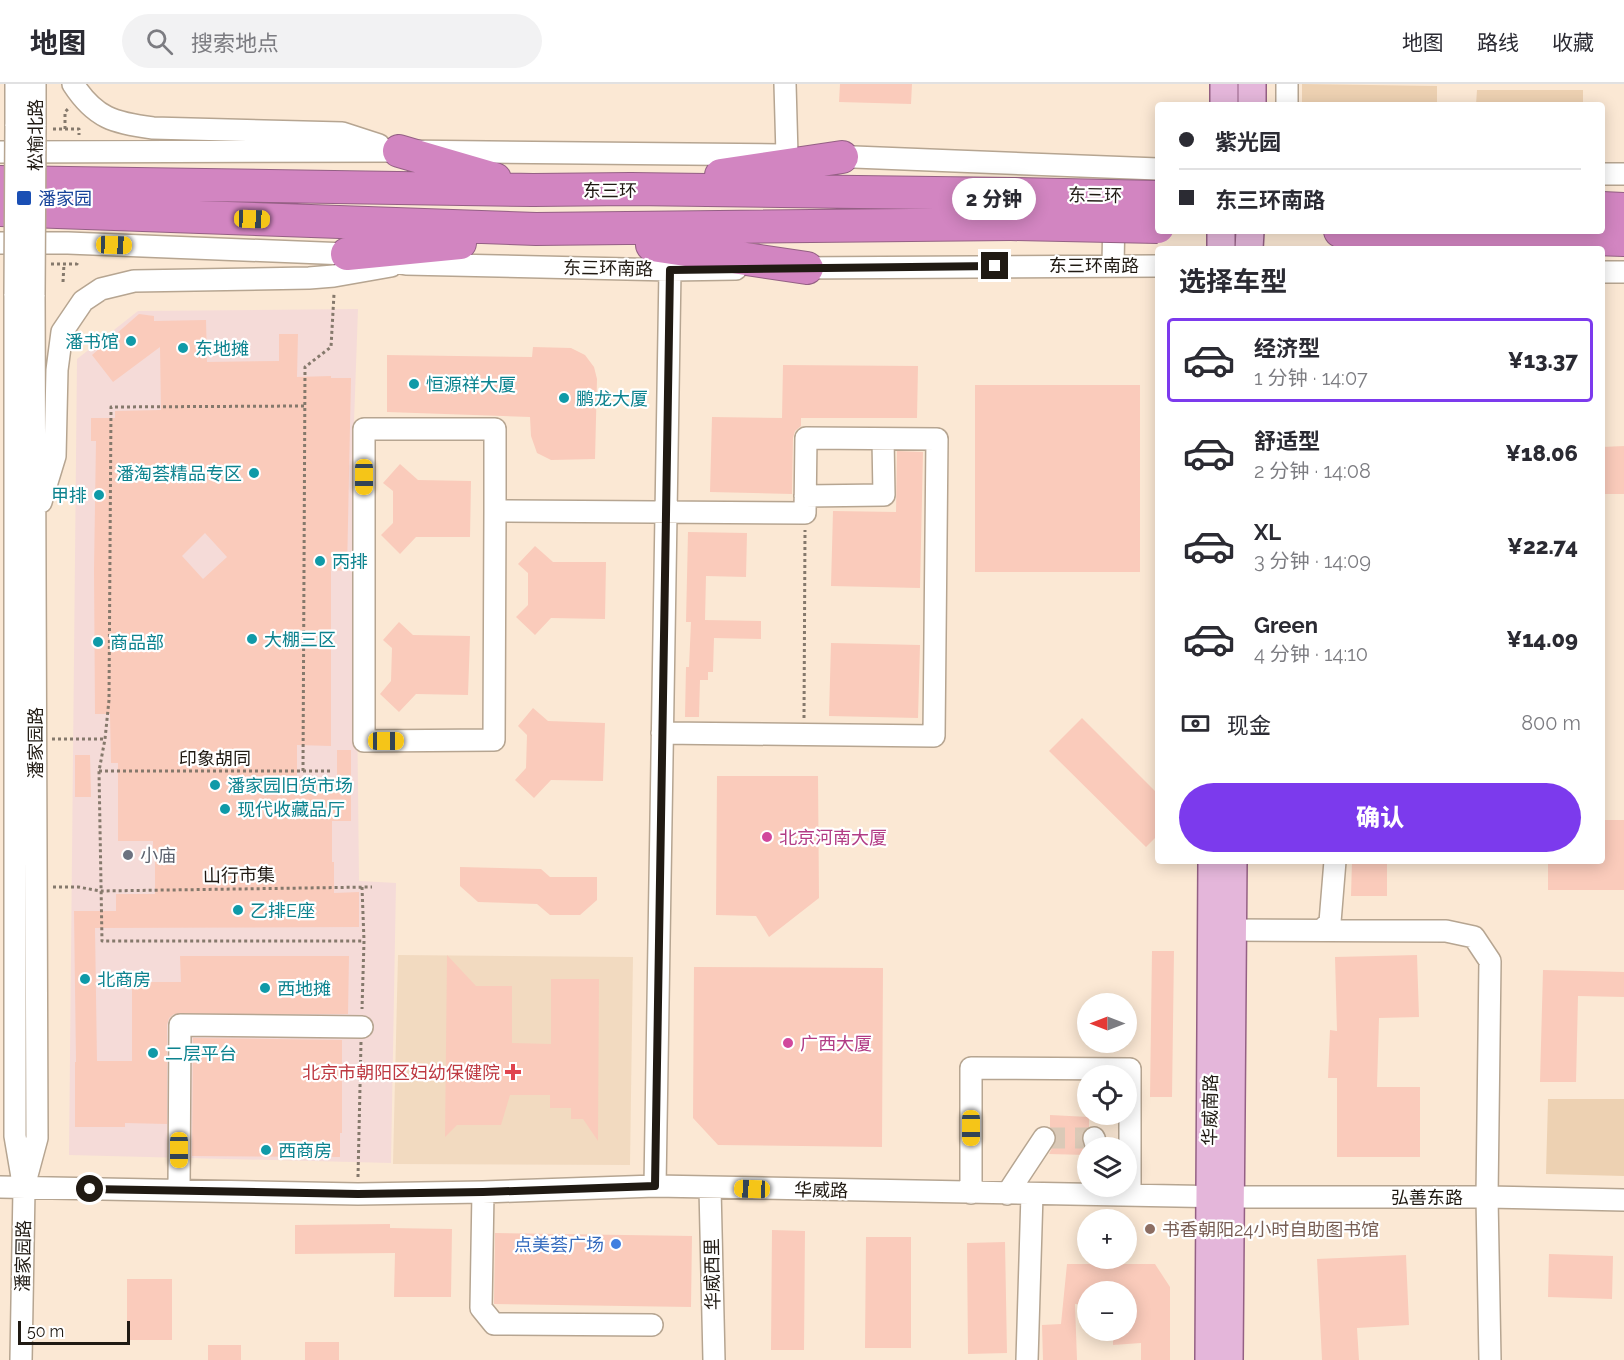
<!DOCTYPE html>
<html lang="zh">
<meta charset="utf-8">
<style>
body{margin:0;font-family:Raleway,"Noto Sans SC",sans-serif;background:#f2f2f3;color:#2b2b33;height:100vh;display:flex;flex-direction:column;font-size:22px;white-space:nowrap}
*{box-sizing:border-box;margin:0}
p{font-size:20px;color:#7c7c81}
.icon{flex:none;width:33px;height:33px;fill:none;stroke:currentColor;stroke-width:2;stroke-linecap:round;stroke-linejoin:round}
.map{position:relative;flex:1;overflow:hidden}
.details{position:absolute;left:1155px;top:162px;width:450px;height:618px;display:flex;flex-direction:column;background:#fff;border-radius:6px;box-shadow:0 3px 15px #0003}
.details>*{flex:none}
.top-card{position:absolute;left:1155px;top:18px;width:450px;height:132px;border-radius:6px;box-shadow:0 3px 15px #0003;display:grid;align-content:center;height:132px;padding:0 24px;background:#fff}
.needle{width:39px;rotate:270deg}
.tools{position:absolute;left:1077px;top:909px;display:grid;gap:12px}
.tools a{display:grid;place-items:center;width:60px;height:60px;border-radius:50%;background:#fff;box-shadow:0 3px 15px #0003;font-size:30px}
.scale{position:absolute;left:18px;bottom:15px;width:112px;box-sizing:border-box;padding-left:6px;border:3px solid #201a13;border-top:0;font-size:16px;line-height:21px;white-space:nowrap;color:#201a13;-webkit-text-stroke:4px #fff;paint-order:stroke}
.end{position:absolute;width:27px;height:27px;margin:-14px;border:8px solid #201a13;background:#fff;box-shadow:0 0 0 3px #fff}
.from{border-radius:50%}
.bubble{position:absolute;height:42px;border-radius:21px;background:#fff;box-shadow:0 3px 15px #0003;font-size:20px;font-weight:800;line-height:42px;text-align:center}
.car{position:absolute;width:18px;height:36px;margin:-18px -9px;border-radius:8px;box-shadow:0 0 4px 2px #0007;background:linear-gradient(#f5c518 24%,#345 0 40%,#f5c518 0 76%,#345 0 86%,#f5c518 0)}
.top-card b{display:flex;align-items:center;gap:21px;height:57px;font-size:22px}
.top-card b+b{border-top:2px solid #e1e1e2}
.top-card i{width:15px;height:15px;background:#2b2b33}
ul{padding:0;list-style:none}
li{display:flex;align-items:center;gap:18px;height:84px;margin:0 12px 9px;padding:0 12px;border:3px solid transparent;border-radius:6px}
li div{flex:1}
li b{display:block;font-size:22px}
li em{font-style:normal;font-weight:800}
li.current{border-color:#7c3aed}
li>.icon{width:54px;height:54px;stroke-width:1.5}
h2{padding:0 24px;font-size:27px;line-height:72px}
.pay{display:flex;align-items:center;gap:15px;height:66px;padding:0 24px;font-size:22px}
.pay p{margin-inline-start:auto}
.button{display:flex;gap:12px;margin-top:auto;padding:12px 24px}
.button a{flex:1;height:69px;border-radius:36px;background:#7c3aed;color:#fff;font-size:24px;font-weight:800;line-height:69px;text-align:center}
header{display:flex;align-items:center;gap:36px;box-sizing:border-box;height:84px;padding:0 30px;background:#fff;border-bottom:2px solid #e1e1e2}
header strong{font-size:28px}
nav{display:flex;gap:33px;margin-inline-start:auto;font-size:21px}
.search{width:420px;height:54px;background:#f2f2f3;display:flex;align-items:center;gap:15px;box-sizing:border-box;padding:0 21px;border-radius:33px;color:#7c7c81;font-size:22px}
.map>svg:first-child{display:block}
</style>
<header>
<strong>地图</strong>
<div class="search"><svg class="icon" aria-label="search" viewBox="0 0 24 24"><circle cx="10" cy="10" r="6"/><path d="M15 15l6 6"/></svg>搜索地点</div>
<nav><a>地图</a><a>路线</a><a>收藏</a></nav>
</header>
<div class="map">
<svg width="1624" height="1276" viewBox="0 0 1624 1276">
<rect width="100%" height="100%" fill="#fbe8d4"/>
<path fill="#f5dbd8" d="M358,225L354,338L359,797L396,799L391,1079L69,1071L77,275L138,227Z"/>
<path fill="#f2dac0" d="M398,871L633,873L630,1081L393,1080Z"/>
<path fill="#edd1b2" d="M1302,0L1437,2V21H1302Z
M1477,6H1583V21H1476Z
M1548,1015H1624V1092L1546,1090Z"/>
<path fill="#facbbb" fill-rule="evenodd" d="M840,0H912L911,20L839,18Z
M139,230L154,232V237L206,236L207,278L279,277V250H298L297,293L331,292V294H351L347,487L331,486V662L297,661V693H337V666H351V737H332V778H334V809L359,808V843L95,844L97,977H132V898H181L180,872H349L348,930H174L169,934L167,941V1040L125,1039V1043H75V978H76L74,827H116V810H155V768H153V757H118V679H111L110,630H95L94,486L96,357H91V334H115V327L161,326L160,263L113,298L92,271ZM205,449L227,473L203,495L182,472Z
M533,263L571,264L585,271L594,283L597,295L595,375L551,376L537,369L531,352L530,333L387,328V271L532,273Z
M783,281L918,282L917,334H801V342L795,347L793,354L792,410L710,408L712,333L782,334Z
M975,301H1140V488H975Z
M1624,362V410H1602V363Z
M897,367L923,368L920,504L831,502L833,427L896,428Z
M400,380L418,396L471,397L470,453H416L400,470L381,451L393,439V407L383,399Z
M688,448L747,449L746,493L706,492L705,536L761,537V555L714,554L713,588H708V596H700L699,633H685L686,583H689L691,538H686Z
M535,462L553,478H606L605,535L551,534L535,551L516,533L528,521V489L518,480Z
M399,538L413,551L470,552L468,611L416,610L399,628L380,610L391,597L392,564L383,556Z
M831,559L920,561L918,634L829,632Z
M533,624L548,637L605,639L603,697L551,696L534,714L515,696L526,684L527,651L518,642Z
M1082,634L1158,710V751L1146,763L1049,667Z
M75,671H90L91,713H75Z
M717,692H818L819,814L769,853L756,832L716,831Z
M1602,736H1624V806H1548V777H1602Z
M1352,777H1387V812H1351Z
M460,783L541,785L550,793H597V816L580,831H550L537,820L478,818L460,802Z
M1152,867H1174L1172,1013H1150Z
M447,871L476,902H512V959L551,960V895H599L598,1057L583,1035H571V1024H550V1011H510L501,1041H457L445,1053Z
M1417,871L1419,933L1379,934L1377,1003H1420V1073H1337V994H1328L1330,946L1337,947L1335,873Z
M694,883L883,884L882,1063L718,1061L693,1034Z
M1543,886L1624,888V913L1578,912L1576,998H1540Z
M193,954L342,956V1049H340V1073L192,1072Z
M1050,1031L1089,1033V1043L1084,1046L1082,1052L1087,1071L1049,1070L1057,1054L1055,1048L1050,1043Z
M390,1140V1144L452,1145L451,1213H394L395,1169L295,1170V1141Z
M772,1146L805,1147L804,1266H771Z
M495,1149L692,1152L691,1223L494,1220Z
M866,1153H911V1264H865Z
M1005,1158L1007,1269L968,1270L967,1159Z
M1549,1170L1613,1172L1612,1215L1548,1213Z
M1406,1171L1409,1241L1357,1244L1359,1276H1322L1317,1175Z
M1067,1180H1155L1170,1203V1276H1141V1259L1113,1261V1246H1126V1208H1088V1221L1075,1220L1077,1276H1043L1042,1241L1061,1240Z
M127,1195H172V1256H127Z
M305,1258H339V1276H305Z
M208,1261H241V1276H208Z"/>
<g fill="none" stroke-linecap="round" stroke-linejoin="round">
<path stroke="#dac9b7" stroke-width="21" stroke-dasharray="21 10" stroke-linecap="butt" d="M1044,1054H1094"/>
<defs>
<path id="minor" d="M16,0V42
M73,0C95,34 114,39 153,44L342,49L379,61
M785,0L787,71
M1287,0V21
M35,42V0
M0,68L399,67L779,71
M829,72L1158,85
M1602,90H1624
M0,159H68L347,170L406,180L670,186L736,185
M1113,181L1114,130
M794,184L1158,182
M1602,188H1624
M15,210V1052L24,1105L21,1276
M805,412L884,411L883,355
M41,418L55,372L57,286L62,248L83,217L101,205L134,197L309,194L334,192L391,182
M495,427V345H364V657L494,656L495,427L805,429L806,354L937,355L934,652L662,649
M1232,846L1446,847L1474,853L1490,877L1487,1113L1490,1276
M1322,846L1330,838L1335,777
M1094,1054L1097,1064
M26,1095L37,1054L34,211
M655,1102L670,186
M0,1103L358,1110L483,1108L655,1102L1230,1113H1487L1624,1116
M710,1104L714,1276
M179,1105L180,941L362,943
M483,1108L481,1224L494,1240L652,1241
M971,1109V984L1130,985V1111
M1007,1110L1044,1054
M1027,1276L1032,1110"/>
<path id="major" d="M1224,21V0
M1252,21V0
M1221,165V147
M1249,165L1250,147
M1209,1276L1212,777
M1229,1276L1233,777"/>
<path id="highway" d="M399,67L495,95
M721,91L842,73
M0,98L533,106L631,105L1012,110
M1602,124L1624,125
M0,126L536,145L1011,140
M1340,147L1624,156
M652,161L807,184
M347,170L460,159"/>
</defs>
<use href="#minor" stroke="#b6a591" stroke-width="24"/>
<use href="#major" stroke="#946084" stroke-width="30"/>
<use href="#highway" stroke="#946084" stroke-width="34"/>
<path stroke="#85796c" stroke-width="3" stroke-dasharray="3 3" stroke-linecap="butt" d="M53,45H79V51
M65,45V28L70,23
M51,180H77L78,177
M63,198L64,180
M304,322L111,323L109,616L105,655L99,687L102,857H364
M804,634L805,446
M52,655H105
M99,687H332
M303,687L305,283L331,263L334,210
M53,803H78L101,807L372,803
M362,803L364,857L362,925
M358,1093L361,958"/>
<use href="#minor" stroke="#fff" stroke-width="21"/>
<use href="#major" stroke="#e4b6da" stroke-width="27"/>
<use href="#highway" stroke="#d285c1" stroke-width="32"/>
<defs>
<path id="minor-bridge" d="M15,210L16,42
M34,211L35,42"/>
<path id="highway-bridge" d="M1012,110L1158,113
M1011,140L1158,143"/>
</defs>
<use href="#minor-bridge" stroke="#b6a591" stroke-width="24" stroke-linecap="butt"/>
<use href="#highway-bridge" stroke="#946084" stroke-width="34" stroke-linecap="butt"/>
<use href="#minor-bridge" stroke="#fff" stroke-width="21"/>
<use href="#highway-bridge" stroke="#d285c1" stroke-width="32"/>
</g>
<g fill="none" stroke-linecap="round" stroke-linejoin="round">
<path stroke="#201a13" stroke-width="8" d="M90,1105L358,1110L483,1108L655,1102L670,186L995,182"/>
</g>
<rect fill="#1a4fb4" stroke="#fff" stroke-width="2" x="16" y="106" width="16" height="16" rx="3"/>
<g fill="#0f9aa8" stroke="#fff" stroke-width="2">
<circle cx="131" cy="257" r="6"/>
<circle cx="183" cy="264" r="6"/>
<circle cx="414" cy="300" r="6"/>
<circle cx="564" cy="314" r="6"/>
<circle cx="254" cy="389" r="6"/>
<circle cx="99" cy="411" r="6"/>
<circle cx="320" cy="477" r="6"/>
<circle cx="252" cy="555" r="6"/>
<circle cx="98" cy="558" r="6"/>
<circle cx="215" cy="701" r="6"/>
<circle cx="225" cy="725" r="6"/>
<circle cx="238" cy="826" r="6"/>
<circle cx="85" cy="895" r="6"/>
<circle cx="265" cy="904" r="6"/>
<circle cx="153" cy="969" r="6"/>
<circle cx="266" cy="1066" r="6"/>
</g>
<g fill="#d1479c" stroke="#fff" stroke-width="2">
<circle cx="767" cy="753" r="6"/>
<circle cx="788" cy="959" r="6"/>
</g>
<circle fill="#6b7280" stroke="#fff" stroke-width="2" cx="128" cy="771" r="6"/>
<path fill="#e0444e" stroke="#fff" stroke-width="2" d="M510 979h6v6h6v6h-6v6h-6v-6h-6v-6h6z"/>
<circle fill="#8d6e63" stroke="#fff" stroke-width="2" cx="1150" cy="1145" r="6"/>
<circle fill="#3f7fe0" stroke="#fff" stroke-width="2" cx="616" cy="1160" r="6"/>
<g text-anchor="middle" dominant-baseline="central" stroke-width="4.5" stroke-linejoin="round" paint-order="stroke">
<g font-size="18" fill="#201a13" stroke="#fff">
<text transform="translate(35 51) rotate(-90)">松榆北路</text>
<text x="610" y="106">东三环</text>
<text transform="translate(1095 111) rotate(1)">东三环</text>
<text x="1094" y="181">东三环南路</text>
<text transform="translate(608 184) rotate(1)">东三环南路</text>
<text transform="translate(35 659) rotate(-90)">潘家园路</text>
<text x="215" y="674">印象胡同</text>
<text transform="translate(239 791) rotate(-1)">山行市集</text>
<text transform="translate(1210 1026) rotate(-89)">华威南路</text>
<text transform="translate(821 1106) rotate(1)">华威路</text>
<text x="1427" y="1113">弘善东路</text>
<text transform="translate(23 1172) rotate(-89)">潘家园路</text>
<text transform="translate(712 1190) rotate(-91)">华威西里</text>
</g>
<g font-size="18" fill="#164399" stroke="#fff" text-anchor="start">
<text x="38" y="114">潘家园</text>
</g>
<g font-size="18" fill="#0d838f" stroke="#fff" text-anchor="start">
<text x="119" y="257" text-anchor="end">潘书馆</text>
<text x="195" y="264">东地摊</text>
<text x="426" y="300">恒源祥大厦</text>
<text x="576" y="314">鹏龙大厦</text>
<text x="242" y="389" text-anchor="end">潘淘荟精品专区</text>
<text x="87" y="411" text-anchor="end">甲排</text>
<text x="332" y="477">丙排</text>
<text x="264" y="555">大棚三区</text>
<text x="110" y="558">商品部</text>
<text x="227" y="701">潘家园旧货市场</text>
<text x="237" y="725">现代收藏品厅</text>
<text x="250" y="826">乙排E座</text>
<text x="97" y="895">北商房</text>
<text x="277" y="904">西地摊</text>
<text x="165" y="969">二层平台</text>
<text x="278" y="1066">西商房</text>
</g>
<g font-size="18" fill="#b23c85" stroke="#fff" text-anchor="start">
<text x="779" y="753">北京河南大厦</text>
<text x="800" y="959">广西大厦</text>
</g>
<g font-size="18" fill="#5b616d" stroke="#fff" text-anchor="start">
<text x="140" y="771">小庙</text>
</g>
<g font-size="18" fill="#be3a42" stroke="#fff" text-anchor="end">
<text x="500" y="988">北京市朝阳区妇幼保健院</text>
</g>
<g font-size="18" fill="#785e54" stroke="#fff" text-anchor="start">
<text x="1162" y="1145">书香朝阳24小时自助图书馆</text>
</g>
<g font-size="18" fill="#366cbe" stroke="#fff" text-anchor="end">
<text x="604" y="1160">点美荟广场</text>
</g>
</g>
</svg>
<div class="tools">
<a><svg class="needle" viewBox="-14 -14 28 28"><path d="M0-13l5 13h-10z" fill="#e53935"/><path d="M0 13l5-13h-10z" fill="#7c7c81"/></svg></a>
<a><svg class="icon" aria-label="locate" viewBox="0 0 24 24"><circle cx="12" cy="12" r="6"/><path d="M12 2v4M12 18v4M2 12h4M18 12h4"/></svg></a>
<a><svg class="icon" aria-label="layers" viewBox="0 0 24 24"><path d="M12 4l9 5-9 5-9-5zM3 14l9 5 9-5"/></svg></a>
<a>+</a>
<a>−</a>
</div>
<div class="scale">50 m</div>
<i class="end from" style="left:90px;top:1105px"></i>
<i class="end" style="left:995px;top:182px"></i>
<div class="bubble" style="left:952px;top:94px;width:84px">2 分钟</div>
<i class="car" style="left:252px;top:135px;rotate:92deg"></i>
<i class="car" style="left:114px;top:161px;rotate:92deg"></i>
<i class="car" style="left:364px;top:393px;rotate:180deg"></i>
<i class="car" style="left:386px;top:657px;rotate:90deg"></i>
<i class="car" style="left:971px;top:1044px;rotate:180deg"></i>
<i class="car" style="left:179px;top:1066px;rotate:180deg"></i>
<i class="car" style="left:752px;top:1105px;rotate:272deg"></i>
<div class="top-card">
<b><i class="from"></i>紫光园</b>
<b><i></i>东三环南路</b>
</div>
<section class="details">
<h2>选择车型</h2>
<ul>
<li class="current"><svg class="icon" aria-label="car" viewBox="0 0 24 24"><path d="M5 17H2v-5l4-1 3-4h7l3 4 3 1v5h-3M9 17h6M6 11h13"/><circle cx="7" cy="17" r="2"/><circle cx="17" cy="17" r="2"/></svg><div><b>经济型</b><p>1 分钟 · 14:07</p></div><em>¥13.37</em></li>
<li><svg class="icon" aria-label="car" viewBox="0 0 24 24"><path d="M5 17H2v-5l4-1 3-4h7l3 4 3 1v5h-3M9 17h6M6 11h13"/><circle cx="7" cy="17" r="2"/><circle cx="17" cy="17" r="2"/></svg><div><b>舒适型</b><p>2 分钟 · 14:08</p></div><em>¥18.06</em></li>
<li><svg class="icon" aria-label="car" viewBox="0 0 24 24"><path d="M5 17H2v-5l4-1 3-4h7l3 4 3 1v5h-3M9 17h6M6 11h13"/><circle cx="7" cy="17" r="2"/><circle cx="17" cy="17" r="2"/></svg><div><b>XL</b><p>3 分钟 · 14:09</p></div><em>¥22.74</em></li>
<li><svg class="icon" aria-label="car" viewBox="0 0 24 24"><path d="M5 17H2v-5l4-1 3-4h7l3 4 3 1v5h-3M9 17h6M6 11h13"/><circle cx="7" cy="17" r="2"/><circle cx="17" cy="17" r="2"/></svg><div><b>Green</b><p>4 分钟 · 14:10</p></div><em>¥14.09</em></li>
</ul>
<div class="pay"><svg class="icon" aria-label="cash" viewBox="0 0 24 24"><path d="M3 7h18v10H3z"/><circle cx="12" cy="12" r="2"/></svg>现金<p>800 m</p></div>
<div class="button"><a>确认</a></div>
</section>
</div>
